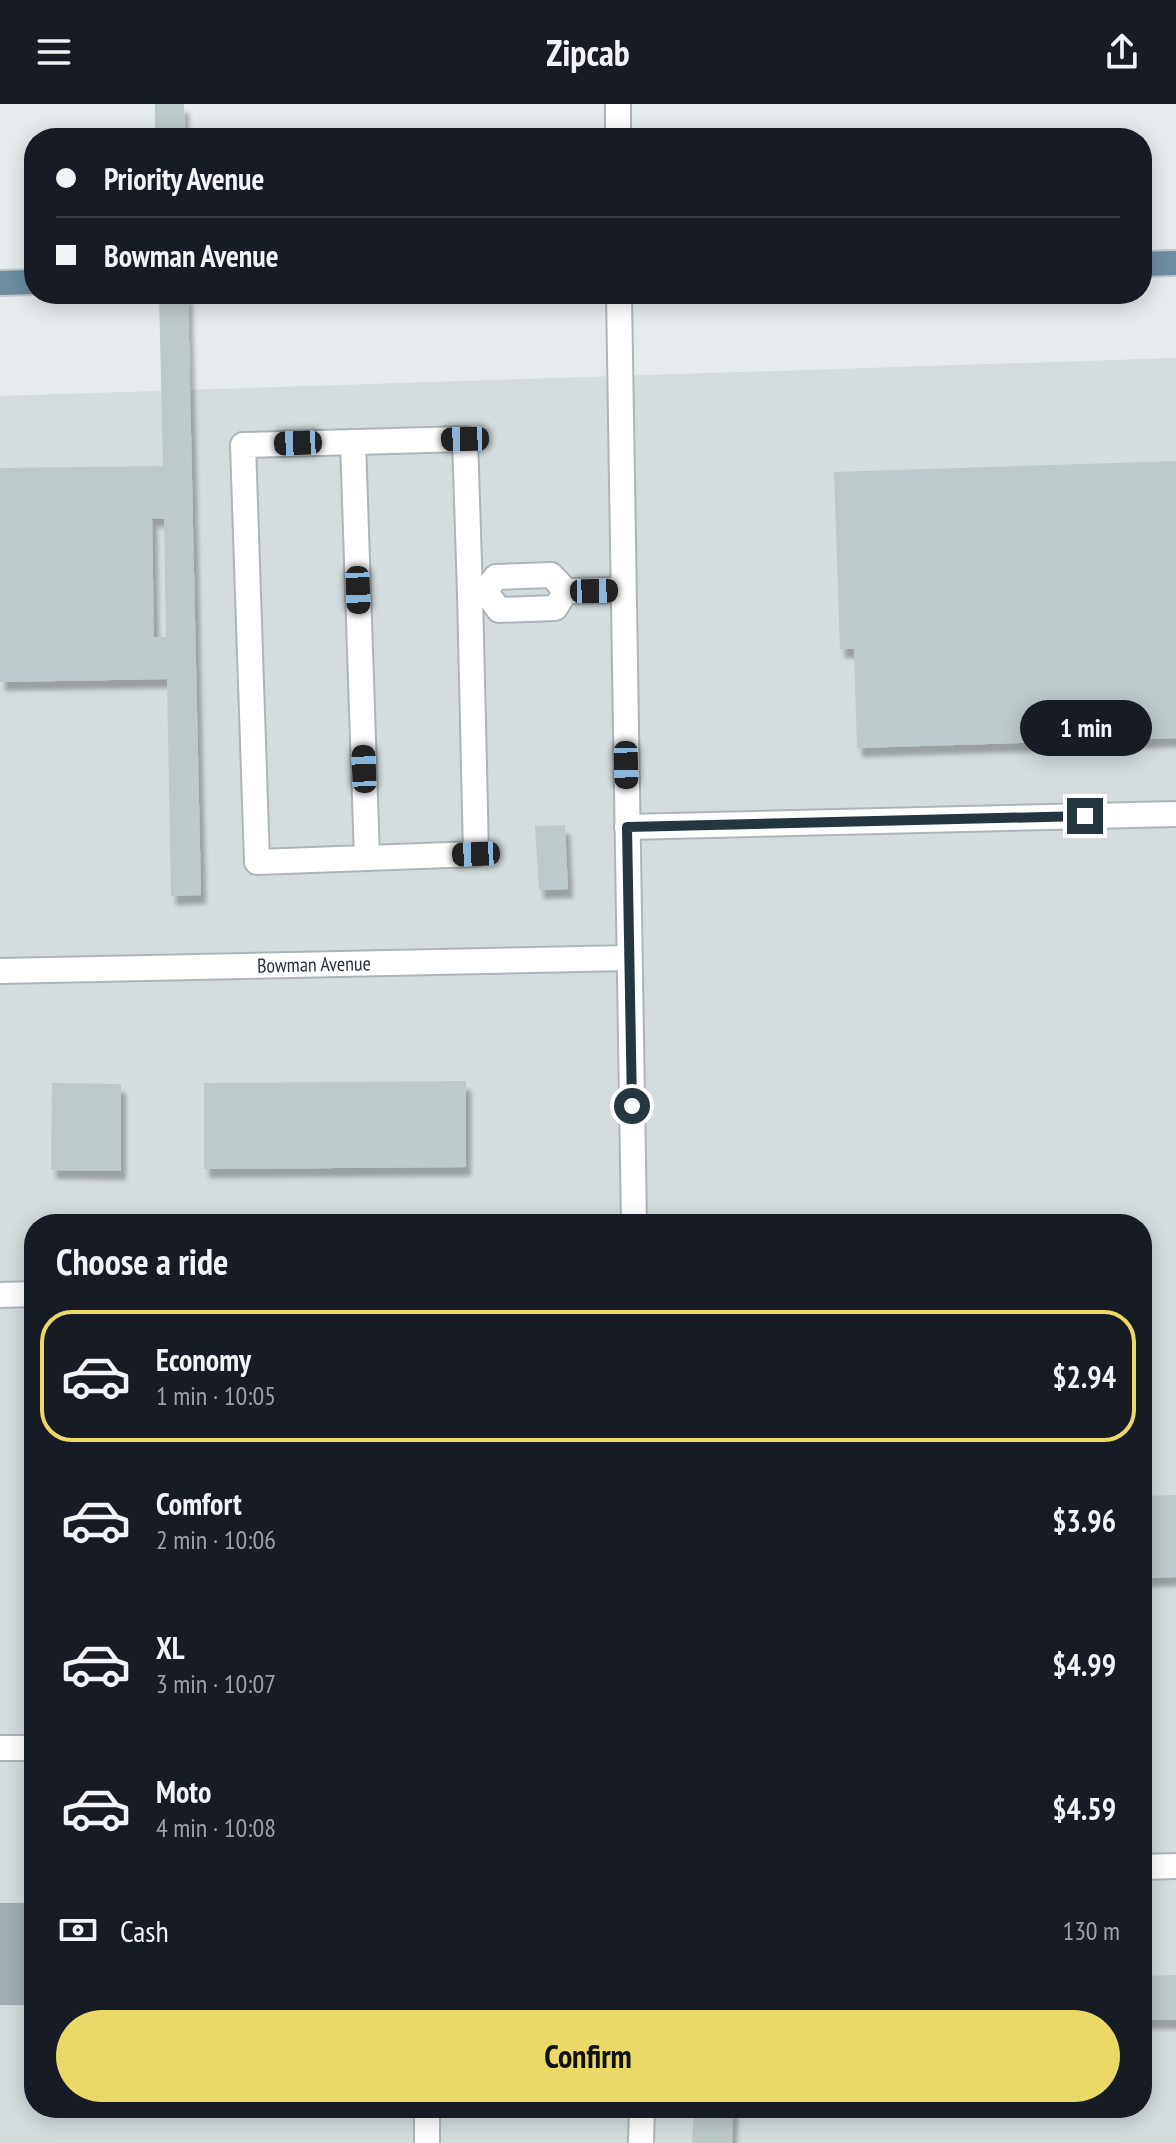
<!DOCTYPE html>
<meta charset="utf-8">
<style>
body{margin:0;font-family:"PT Sans Narrow",sans-serif;background:#242831;color:#f1f3f6;height:100vh;display:flex;flex-direction:column;font-size:30px;white-space:nowrap}
*{box-sizing:border-box;margin:0}
p{font-size:26px;color:#9ea1a6}
.icon{flex:none;width:44px;height:44px;fill:none;stroke:currentColor;stroke-width:2;stroke-linecap:round;stroke-linejoin:round}
.map{position:relative;flex:1;overflow:hidden}
.drawer{position:absolute;left:24px;top:1110px;width:1128px;height:904px;display:flex;flex-direction:column;background:#171b24;border-radius:32px;box-shadow:0 4px 20px #0003}
.drawer>*{flex:none}
.banner{position:absolute;left:24px;top:24px;width:1128px;height:176px;border-radius:32px;box-shadow:0 4px 20px #0003;display:grid;align-content:center;height:176px;padding:0 32px;background:#171b24}
.end{position:absolute;width:36px;height:36px;margin:-18px;border:10px solid #25363f;background:#fff;box-shadow:0 0 0 4px #fff}
.from{border-radius:50%}
.bubble{position:absolute;height:56px;border-radius:28px;background:#171b24;box-shadow:0 4px 20px #0003;font-size:26px;font-weight:800;line-height:56px;text-align:center}
.car{position:absolute;width:24px;height:48px;margin:-24px -12px;border-radius:10px;box-shadow:0 0 6px 2px #0007;background:linear-gradient(#222 24%,#8ab4d8 0 40%,#222 0 76%,#8ab4d8 0 86%,#222 0)}
.banner b{display:flex;align-items:center;gap:28px;height:76px;font-size:30px}
.banner b+b{border-top:2px solid #363941}
.banner i{width:20px;height:20px;background:#f1f3f6}
ul{padding:0;list-style:none}
li{display:flex;align-items:center;gap:24px;height:132px;margin:0 16px 12px;padding:0 16px;border:4px solid transparent;border-radius:32px}
li div{flex:1}
li b{display:block;font-size:30px}
li em{font-style:normal;font-weight:800}
li.selected{border-color:#ead867}
li>.icon{width:72px;height:72px;stroke-width:1.5}
h2{padding:0 32px;font-size:36px;line-height:96px}
.pay{display:flex;align-items:center;gap:20px;height:88px;padding:0 32px;font-size:30px}
.pay p{margin-inline-start:auto}
.action{display:flex;gap:16px;margin-top:auto;padding:16px 32px}
.action a{flex:1;height:92px;border-radius:48px;background:#ead867;color:#111;font-size:32px;font-weight:800;line-height:92px;text-align:center}
header{display:flex;justify-content:space-between;align-items:center;height:104px;padding:0 32px;background:#171b24;font-size:36px;font-weight:800}
.map>svg:first-child{display:block}
</style>
<header><svg class="icon" aria-label="menu" viewBox="0 0 24 24"><path d="M4 6h16M4 12h16M4 18h16"/></svg>Zipcab<svg class="icon" aria-label="share" viewBox="0 0 24 24"><path d="M12 15V3M7 8l5-5 5 5M5 13v7h14v-7"/></svg></header>
<div class="map">
<svg width="1176" height="2039" viewBox="0 0 1176 2039">
<defs>
<filter id="shadow"><feDropShadow dx="5" dy="9" stdDeviation="2" flood-color="#0004"/></filter>
</defs>
<rect width="100%" height="100%" fill="#e6ecee"/>
<path fill="#d4dcde" fill-rule="evenodd" d="M1176,254V2039H0V292ZM34,1120H1142V2004H34Z"/>
<g fill="none" stroke-linecap="round" stroke-linejoin="round">
<path stroke="#a3aeb4" stroke-width="102" d="M0,1850H34"/>
</g>
<path fill="#bec9cb" fill-rule="evenodd" filter="url(#shadow)" d="M155,0H184L185,34H155Z
M159,190H188L201,791L171,792L167,575L0,578V364L163,362ZM152,414L164,415L166,533H154Z
M1176,357V634L857,644L854,545H840L834,368Z
M565,721L568,785L539,786L535,722Z
M466,977V1063L204,1065V979Z
M52,979L121,980V1067L51,1066Z
M1176,1391V1473L1145,1474L1142,1392Z
M1176,1871V1916H1142V1872Z
M694,2004H733L732,2039H692Z"/>
<g fill="none" stroke-linecap="round" stroke-linejoin="round">
<defs>
<g id="minor">
<path d="M618,0V34"/>
<path d="M619,190L634,1120"/>
<path d="M353,338L367,754"/>
<path d="M566,487L555,504L499,506L485,487L496,473L551,471L566,487L622,486"/>
<path d="M470,489L476,750L257,758L243,341L465,335L470,489L485,487"/>
<path d="M627,723L1176,710"/>
<path id="s1" d="M0,867L629,854"/>
<path d="M0,1191L34,1190"/>
<path d="M0,1644H34"/>
<path d="M1142,1763L1176,1762"/>
<path d="M427,2004V2039"/>
<path d="M641,2039L642,2004"/>
</g>
<path id="major" d="M1142,160L1176,159
M0,179L34,178"/>
</defs>
<use href="#minor" stroke="#acb5ba" stroke-width="28"/>
<use href="#major" stroke="#c2c7c9" stroke-width="28"/>
<use href="#minor" stroke="#fff" stroke-width="24"/>
<use href="#major" stroke="#6d8ea1" stroke-width="24"/>
</g>
<g fill="none" stroke-linecap="round" stroke-linejoin="round">
<path stroke="#25363f" stroke-width="10" d="M632,1002L627,723L1085,712"/>
</g>
<g text-anchor="middle" dominant-baseline="central" stroke-width="6" stroke-linejoin="round" paint-order="stroke">
<g font-size="20" fill="#25363f" stroke="#f6fafa">
<text stroke="none"><textPath href="#s1" startOffset="314">Bowman Avenue</textPath></text>
</g>
</g>
</svg>
<i class="end from" style="left:632px;top:1002px"></i>
<i class="end" style="left:1085px;top:712px"></i>
<div class="bubble" style="left:1020px;top:596px;width:132px">1 min</div>
<i class="car" style="left:465px;top:335px;rotate:269deg"></i>
<i class="car" style="left:298px;top:339px;rotate:268deg"></i>
<i class="car" style="left:358px;top:486px;rotate:178deg"></i>
<i class="car" style="left:594px;top:487px;rotate:89deg"></i>
<i class="car" style="left:626px;top:661px;rotate:179deg"></i>
<i class="car" style="left:364px;top:665px;rotate:358deg"></i>
<i class="car" style="left:476px;top:750px;rotate:268deg"></i>
<div class="banner">
<b><i class="from"></i>Priority Avenue</b>
<b><i></i>Bowman Avenue</b>
</div>
<section class="drawer">
<h2>Choose a ride</h2>
<ul>
<li class="selected"><svg class="icon" aria-label="car" viewBox="0 0 24 24"><path d="M5 17H2v-5l4-1 3-4h7l3 4 3 1v5h-3M9 17h6M6 11h13"/><circle cx="7" cy="17" r="2"/><circle cx="17" cy="17" r="2"/></svg><div><b>Economy</b><p>1 min · 10:05</p></div><em>$2.94</em></li>
<li><svg class="icon" aria-label="car" viewBox="0 0 24 24"><path d="M5 17H2v-5l4-1 3-4h7l3 4 3 1v5h-3M9 17h6M6 11h13"/><circle cx="7" cy="17" r="2"/><circle cx="17" cy="17" r="2"/></svg><div><b>Comfort</b><p>2 min · 10:06</p></div><em>$3.96</em></li>
<li><svg class="icon" aria-label="car" viewBox="0 0 24 24"><path d="M5 17H2v-5l4-1 3-4h7l3 4 3 1v5h-3M9 17h6M6 11h13"/><circle cx="7" cy="17" r="2"/><circle cx="17" cy="17" r="2"/></svg><div><b>XL</b><p>3 min · 10:07</p></div><em>$4.99</em></li>
<li><svg class="icon" aria-label="car" viewBox="0 0 24 24"><path d="M5 17H2v-5l4-1 3-4h7l3 4 3 1v5h-3M9 17h6M6 11h13"/><circle cx="7" cy="17" r="2"/><circle cx="17" cy="17" r="2"/></svg><div><b>Moto</b><p>4 min · 10:08</p></div><em>$4.59</em></li>
</ul>
<div class="pay"><svg class="icon" aria-label="cash" viewBox="0 0 24 24"><path d="M3 7h18v10H3z"/><circle cx="12" cy="12" r="2"/></svg>Cash<p>130 m</p></div>
<div class="action"><a>Confirm</a></div>
</section>
</div>
